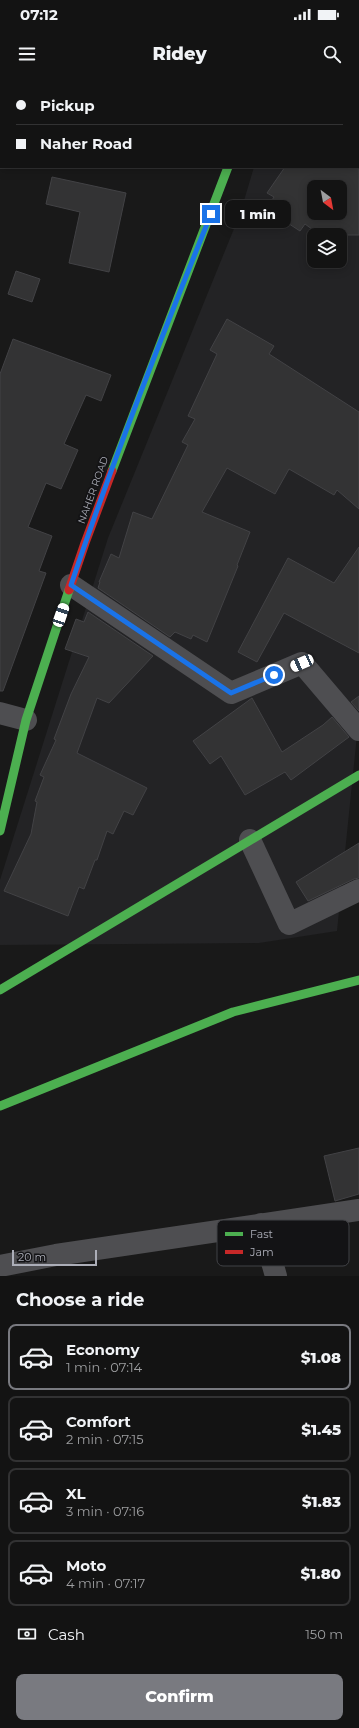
<!DOCTYPE html>
<meta charset="utf-8">
<style>
body{margin:0;font-family:Montserrat,sans-serif;background:#1c1c1c;color:#f1f3f6;height:100vh;display:flex;flex-direction:column;font-size:15px;white-space:nowrap}
*{box-sizing:border-box;margin:0}
p{font-size:13px;color:#9d9ea0}
.icon{flex:none;width:22px;height:22px;fill:none;stroke:currentColor;stroke-width:2;stroke-linecap:round;stroke-linejoin:round}
.map{position:relative;height:1196px;overflow:hidden}
.drawer{display:flex;flex-direction:column;background:#131313;flex:1}
.drawer>*{flex:none}
.hud{position:absolute;left:0px;top:0px;width:359px;height:88px;box-shadow:0 2px 10px #0003,0 0 0 1px #323233;display:grid;align-content:center;height:88px;padding:0 16px;background:#131313}
.needle{width:26px;rotate:148deg}
.buttons{position:absolute;left:307px;top:100px;display:grid;gap:8px}
.buttons a{display:grid;place-items:center;width:40px;height:40px;border-radius:8px;background:#131313;box-shadow:0 2px 10px #0003,0 0 0 1px #323233;font-size:20px}
.scale{position:absolute;left:12px;bottom:10px;width:85px;box-sizing:border-box;padding-left:4px;border:2px solid #acaeb8;border-top:0;font-size:11px;line-height:14px;white-space:nowrap;color:#acaeb8;-webkit-text-stroke:3px #131315;paint-order:stroke}
.end{position:absolute;width:18px;height:18px;margin:-9px;border:5px solid #1a73e8;background:#fff;box-shadow:0 0 0 2px #fff}
.from{border-radius:50%}
.bubble{position:absolute;height:28px;border-radius:8px;background:#131313;box-shadow:0 2px 10px #0003,0 0 0 1px #323233;font-size:13px;font-weight:800;line-height:28px;text-align:center}
.car{position:absolute;width:12px;height:24px;margin:-12px -6px;border-radius:5px;box-shadow:0 0 3px 1px #0007;background:linear-gradient(#fff 24%,#345 0 40%,#fff 0 76%,#345 0 86%,#fff 0)}
.hud b{display:flex;align-items:center;gap:14px;height:38px;font-size:15px}
.hud b+b{border-top:1px solid #323233}
.hud i{width:10px;height:10px;background:#f1f3f6}
ul{padding:0;list-style:none}
li{display:flex;align-items:center;gap:12px;height:66px;margin:0 8px 6px;padding:0 8px;border:2px solid #323233;border-radius:8px}
li div{flex:1}
li b{display:block;font-size:15px}
li em{font-style:normal;font-weight:800}
li.current{border-color:#797a80}
li>.icon{width:36px;height:36px;stroke-width:1.5}
h2{padding:0 16px;font-size:18px;line-height:48px}
.pay{display:flex;align-items:center;gap:10px;height:44px;padding:0 16px;font-size:15px}
.pay p{margin-inline-start:auto}
.cta{display:flex;gap:8px;margin-top:auto;padding:8px 16px}
.cta a{flex:1;height:46px;border-radius:8px;background:#797a80;color:#fff;font-size:16px;font-weight:800;line-height:46px;text-align:center}
.status{display:flex;justify-content:space-between;align-items:center;height:28px;padding:0 20px;background:#131313;direction:ltr}
.status svg{height:11px;fill:currentColor}
header{display:flex;justify-content:space-between;align-items:center;height:52px;padding:0 16px;background:#131313;font-size:18px;font-weight:800}
.map>svg:first-child{display:block}
</style>
<div class="status"><b>07:12</b><svg viewBox="0 0 49 12"><path d="M0 12V9h3v3zM5 12V6h3v6zM10 12V3h3v9zM15 12V0h3v12zM26 1h20v11H26zM47 4h2v5h-2z"/></svg></div>
<header><svg class="icon" aria-label="menu" viewBox="0 0 24 24"><path d="M4 6h16M4 12h16M4 18h16"/></svg>Ridey<svg class="icon" aria-label="search" viewBox="0 0 24 24"><circle cx="10" cy="10" r="6"/><path d="M15 15l6 6"/></svg></header>
<div class="map">
<svg width="359" height="1196" viewBox="0 0 359 1196">
<rect width="100%" height="100%" fill="#191919"/>
<path fill="#232325" fill-rule="evenodd" d="M308,0H359V635L337,851L259,863L0,865V800L108,458L240,134L254,87H358V1H307ZM314,107H340V133H314ZM314,155H340V181H314Z"/>
<path fill="#333334" stroke="#424245" fill-rule="evenodd" d="M285,87H359V155H320L305,144L300,151L266,129L274,117L267,113ZM314,107H340V133H314Z
M52,97L126,113L109,192L69,183L80,132L46,124Z
M16,191L40,199L32,222L8,214Z
M227,239L274,266L269,274L359,332V429L337,410L334,415L289,389L275,414L227,388L202,432L250,452L237,485L238,486L207,562L193,555L191,559L175,552L170,557L98,508L100,502H99L111,474L119,478L133,432L152,439L188,365L182,362L195,339L188,336L217,274L210,270Z
M13,259L111,295L101,321L86,315L64,364L78,370L61,409L46,403L28,447L52,456L39,491L46,493L3,611H0V294Z
M359,467V573L284,533L257,582L238,572L288,478L334,503Z
M88,532L153,576L109,623L97,618L77,673L147,708L133,735L124,731L113,754L107,751L97,780H95L84,809L79,807L68,836L4,811L31,754L37,722L35,721L44,697L40,695L56,660L54,659L71,614L89,577L65,569L76,539L84,542Z
M359,616V631L351,622Z
M252,618L282,672L323,645L332,637L349,657L291,700L285,692L245,715L221,676L210,684L193,661Z
M359,763V798L354,799L308,821L296,802Z
M359,1068V1114L335,1121L324,1076Z"/>
<g fill="none" stroke-linecap="round" stroke-linejoin="round">
<path stroke="#4e4e51" stroke-width="22" d="M47,1L48,0
M0,74L1,72
M71,505L231,613L302,583L359,650
M0,633L26,640
M250,760L289,844L359,810
M261,1144L276,1196
M0,1186L56,1175L359,1130"/>
<path stroke="#4caf50" stroke-width="9" d="M253,0V1
M290,1L291,0
M112,391L228,87
M0,751L26,640L69,510
M0,910L359,695
M0,1026L233,932L359,900"/>
<path stroke="#c62828" stroke-width="9" d="M69,510L85,463L112,391"/>
</g>
<g fill="none" stroke-linecap="round" stroke-linejoin="round">
<path stroke="#1a73e8" stroke-width="5" d="M211,134C162,256 113,380 71,505L231,613L274,595"/>
</g>
<g text-anchor="middle" dominant-baseline="central" stroke-width="3.5" stroke-linejoin="round" paint-order="stroke">
<g font-size="10" fill="#acaeb8" stroke="#131315">
<text transform="translate(93 410) rotate(-70)">NAHER ROAD</text>
</g>
</g>
<rect x="217" y="1140" width="132" height="46" rx="6" fill="#131315" stroke="#414246" stroke-width="1"/>
<rect x="225" y="1152" width="18" height="4" fill="#4caf50"/>
<rect x="225" y="1170" width="18" height="4" fill="#c62828"/>
<g font-size="11" fill="#acaeb8">
<text x="250" y="1158">Fast</text>
<text x="250" y="1176">Jam</text>
</g>
</svg>
<div class="buttons">
<a><svg class="needle" viewBox="-14 -14 28 28"><path d="M0-13l5 13h-10z" fill="#e53935"/><path d="M0 13l5-13h-10z" fill="#9d9ea0"/></svg></a>
<a><svg class="icon" aria-label="layers" viewBox="0 0 24 24"><path d="M12 4l9 5-9 5-9-5zM3 14l9 5 9-5"/></svg></a>
</div>
<div class="scale">20 m</div>
<i class="end from" style="left:274px;top:595px"></i>
<i class="end" style="left:211px;top:134px"></i>
<div class="bubble" style="left:225px;top:120px;width:66px">1 min</div>
<i class="car" style="left:61px;top:535px;rotate:19deg"></i>
<i class="car" style="left:302px;top:583px;rotate:246deg"></i>
<div class="hud">
<b><i class="from"></i>Pickup</b>
<b><i></i>Naher Road</b>
</div>
</div>
<section class="drawer">
<h2>Choose a ride</h2>
<ul>
<li class="current"><svg class="icon" aria-label="car" viewBox="0 0 24 24"><path d="M5 17H2v-5l4-1 3-4h7l3 4 3 1v5h-3M9 17h6M6 11h13"/><circle cx="7" cy="17" r="2"/><circle cx="17" cy="17" r="2"/></svg><div><b>Economy</b><p>1 min · 07:14</p></div><em>$1.08</em></li>
<li><svg class="icon" aria-label="car" viewBox="0 0 24 24"><path d="M5 17H2v-5l4-1 3-4h7l3 4 3 1v5h-3M9 17h6M6 11h13"/><circle cx="7" cy="17" r="2"/><circle cx="17" cy="17" r="2"/></svg><div><b>Comfort</b><p>2 min · 07:15</p></div><em>$1.45</em></li>
<li><svg class="icon" aria-label="car" viewBox="0 0 24 24"><path d="M5 17H2v-5l4-1 3-4h7l3 4 3 1v5h-3M9 17h6M6 11h13"/><circle cx="7" cy="17" r="2"/><circle cx="17" cy="17" r="2"/></svg><div><b>XL</b><p>3 min · 07:16</p></div><em>$1.83</em></li>
<li><svg class="icon" aria-label="car" viewBox="0 0 24 24"><path d="M5 17H2v-5l4-1 3-4h7l3 4 3 1v5h-3M9 17h6M6 11h13"/><circle cx="7" cy="17" r="2"/><circle cx="17" cy="17" r="2"/></svg><div><b>Moto</b><p>4 min · 07:17</p></div><em>$1.80</em></li>
</ul>
<div class="pay"><svg class="icon" aria-label="cash" viewBox="0 0 24 24"><path d="M3 7h18v10H3z"/><circle cx="12" cy="12" r="2"/></svg>Cash<p>150 m</p></div>
<div class="cta"><a>Confirm</a></div>
</section>
